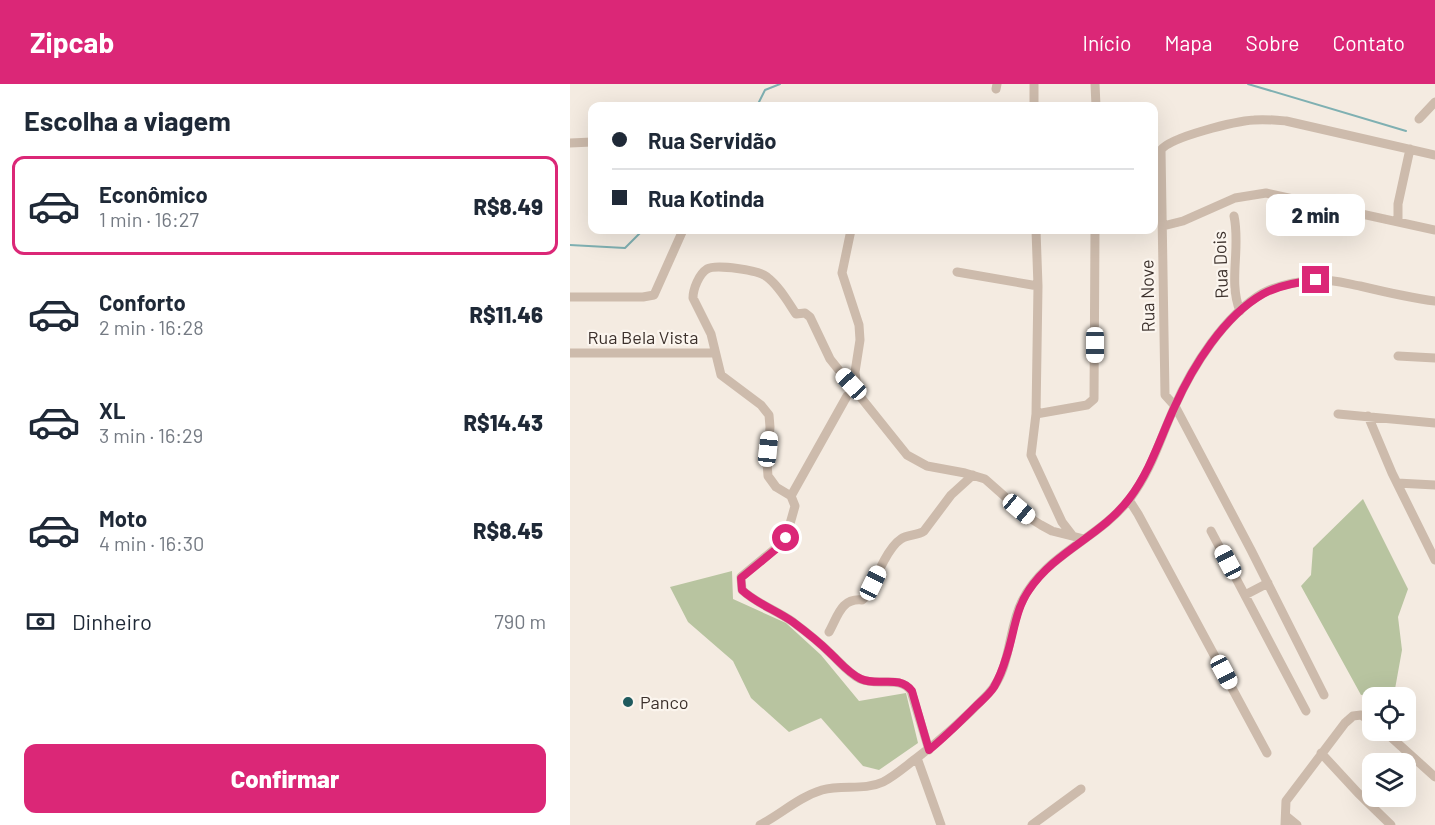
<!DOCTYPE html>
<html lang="pt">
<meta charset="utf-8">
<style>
body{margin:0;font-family:Barlow,sans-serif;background:#f2f2f3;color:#1f2937;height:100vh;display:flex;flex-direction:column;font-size:22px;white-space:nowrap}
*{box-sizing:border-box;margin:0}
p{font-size:20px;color:#747a83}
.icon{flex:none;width:33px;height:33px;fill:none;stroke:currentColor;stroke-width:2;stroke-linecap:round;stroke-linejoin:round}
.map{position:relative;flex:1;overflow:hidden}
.side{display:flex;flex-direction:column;background:#fff;width:570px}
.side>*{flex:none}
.banner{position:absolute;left:18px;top:18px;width:570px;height:132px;border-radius:12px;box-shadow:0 6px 24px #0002;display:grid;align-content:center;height:132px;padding:0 24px;background:#fff}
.buttons{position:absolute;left:792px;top:603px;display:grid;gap:12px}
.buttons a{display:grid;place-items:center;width:54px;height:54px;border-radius:12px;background:#fff;box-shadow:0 6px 24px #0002;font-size:30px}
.end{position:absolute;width:27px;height:27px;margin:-14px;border:8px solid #db2777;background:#fff;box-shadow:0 0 0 3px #fff}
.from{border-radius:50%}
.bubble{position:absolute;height:42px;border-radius:12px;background:#fff;box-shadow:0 6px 24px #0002;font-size:20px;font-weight:800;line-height:42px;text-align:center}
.car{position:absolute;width:18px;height:36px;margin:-18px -9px;border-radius:8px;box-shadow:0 0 4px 2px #0007;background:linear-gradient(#fff 24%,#345 0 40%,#fff 0 76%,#345 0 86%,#fff 0)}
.banner b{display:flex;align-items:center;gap:21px;height:57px;font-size:22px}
.banner b+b{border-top:2px solid #e0e1e3}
.banner i{width:15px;height:15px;background:#1f2937}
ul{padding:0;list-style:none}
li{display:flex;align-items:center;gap:18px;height:99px;margin:0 12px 9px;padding:0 12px;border:3px solid transparent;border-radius:12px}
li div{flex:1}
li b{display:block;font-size:22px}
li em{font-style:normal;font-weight:800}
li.active{border-color:#db2777}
li>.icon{width:54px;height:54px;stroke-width:1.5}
h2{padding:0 24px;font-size:27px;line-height:72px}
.pay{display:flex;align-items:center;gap:15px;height:66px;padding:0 24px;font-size:22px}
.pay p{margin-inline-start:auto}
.primary-button{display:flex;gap:12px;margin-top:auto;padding:12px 24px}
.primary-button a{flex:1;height:69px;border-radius:12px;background:#db2777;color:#fff;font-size:24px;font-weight:800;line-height:69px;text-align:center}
header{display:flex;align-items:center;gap:36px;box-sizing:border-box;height:84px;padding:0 30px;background:#db2777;color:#fff}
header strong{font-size:28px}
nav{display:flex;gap:33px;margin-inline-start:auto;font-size:21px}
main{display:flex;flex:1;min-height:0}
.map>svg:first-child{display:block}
</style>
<header>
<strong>Zipcab</strong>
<nav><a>Início</a><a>Mapa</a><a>Sobre</a><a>Contato</a></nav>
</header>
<main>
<section class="side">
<h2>Escolha a viagem</h2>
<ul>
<li class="active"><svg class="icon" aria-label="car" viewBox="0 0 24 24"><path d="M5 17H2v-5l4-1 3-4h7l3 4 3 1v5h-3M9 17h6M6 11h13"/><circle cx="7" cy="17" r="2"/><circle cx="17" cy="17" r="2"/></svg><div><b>Econômico</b><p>1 min · 16:27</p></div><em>R$8.49</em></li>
<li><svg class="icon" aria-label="car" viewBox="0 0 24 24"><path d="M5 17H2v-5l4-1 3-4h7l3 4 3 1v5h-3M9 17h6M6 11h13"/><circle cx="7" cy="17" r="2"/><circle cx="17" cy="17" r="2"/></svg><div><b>Conforto</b><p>2 min · 16:28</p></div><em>R$11.46</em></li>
<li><svg class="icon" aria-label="car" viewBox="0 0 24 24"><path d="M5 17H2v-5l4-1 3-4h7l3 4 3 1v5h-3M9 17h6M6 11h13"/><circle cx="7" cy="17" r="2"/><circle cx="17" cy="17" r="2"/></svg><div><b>XL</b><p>3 min · 16:29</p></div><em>R$14.43</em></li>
<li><svg class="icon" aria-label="car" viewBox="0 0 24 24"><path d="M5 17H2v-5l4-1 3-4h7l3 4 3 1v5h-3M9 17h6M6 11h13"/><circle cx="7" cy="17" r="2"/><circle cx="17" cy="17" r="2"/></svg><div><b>Moto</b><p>4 min · 16:30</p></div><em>R$8.45</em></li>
</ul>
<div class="pay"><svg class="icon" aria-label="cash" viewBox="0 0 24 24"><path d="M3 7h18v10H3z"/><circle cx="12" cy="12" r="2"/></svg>Dinheiro<p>790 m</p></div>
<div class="primary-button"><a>Confirmar</a></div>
</section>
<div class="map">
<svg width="865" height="741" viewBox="0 0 865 741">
<rect width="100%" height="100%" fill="#f4ebe1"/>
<path fill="#b8c4a0" d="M793,415L838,505L828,533L832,566L825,605L791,611L731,502L741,491L743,464Z
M162,487L163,515L216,539L251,571L289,617L336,609L348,659L309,686L293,682L251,634L219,648L181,614L163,577L118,538L100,503Z"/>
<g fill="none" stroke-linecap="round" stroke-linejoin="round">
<path stroke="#7fb0b2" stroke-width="2" d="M678,0L836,47
M187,22L195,6L210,0
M0,161L55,164L73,146"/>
<path stroke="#cdbbac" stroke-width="9" d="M464,0V22
M525,0L526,22
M426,5L427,0
M849,35L865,18
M0,59L22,58
M664,132C671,164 658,197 670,227
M828,136V120L840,65
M593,142L613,137L665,114L696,109L865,146
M281,146L272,189L289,241L290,256L285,288L287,304
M466,146L468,202L466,330L461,371L492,438L502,451
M387,188L468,202
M0,213H73L84,211L113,146
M0,269H145
M828,272L865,274
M466,330L517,321L524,315L525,146
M768,330L865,339
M798,332L822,389L865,476
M827,399L865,401
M221,412L277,312
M559,416L568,430L697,669
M641,447L736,627
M675,511L698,499
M259,548C268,532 271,514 292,516L299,510C305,496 317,464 331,455C338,450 347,452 354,447L381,411L403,391
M754,611L681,466L605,322L595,311L591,66C600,53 666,37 684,36C695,35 705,36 716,37L865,71
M813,646L865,693
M359,666L341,607C330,591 308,603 290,595C278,589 269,577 259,568C248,557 235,547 223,538C206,526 187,520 172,506L171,493L212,459L216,454L225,422L221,412L206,403L198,392L197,379L200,343L199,331L191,321L151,291L141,250L123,214C123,205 129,190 137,185C146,180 189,186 197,193C209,202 218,218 226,230L235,229L240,233L260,275L337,371L357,382L395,389L415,395L458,433L471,441L482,447L514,455
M751,669L788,709L821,741
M347,674L371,741
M716,732L727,741
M190,741C211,730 229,713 252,706C272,700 294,707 313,698C325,692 337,681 348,673C373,654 396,633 418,610C442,585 437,546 452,517C475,470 531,454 561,413C582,385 590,355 604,324C622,283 654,232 693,209C710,200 734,196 753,196C765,196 778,200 790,202C815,208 840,214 865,217
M462,741L511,705
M715,741L716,717L775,639L783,632L791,631L802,638"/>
</g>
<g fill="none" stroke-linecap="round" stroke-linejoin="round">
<path stroke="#db2777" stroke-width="8" d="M216,454L205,466L171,494L172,506C187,520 206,526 223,538C235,547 248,557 259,568C269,577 278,589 291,595C309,603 329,590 342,607L359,666C375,653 390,638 405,623C411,617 419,611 424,603C429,594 433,584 436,574C444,551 445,526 459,506C485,467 531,452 559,415C581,386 590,354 605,322C623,282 654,232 693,210C709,201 728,198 746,196"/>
</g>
<circle fill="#1f5a5e" stroke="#fbf5ee" stroke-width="2" cx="58" cy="618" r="6"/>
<g text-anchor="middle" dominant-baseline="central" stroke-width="4.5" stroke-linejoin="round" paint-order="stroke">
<g font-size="18" fill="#3b302b" stroke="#fbf5ee">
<text transform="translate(650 181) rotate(-92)">Rua Dois</text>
<text transform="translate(577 212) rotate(-91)">Rua Nove</text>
<text x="73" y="253">Rua Bela Vista</text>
</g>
<g font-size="18" fill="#3b302b" stroke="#fbf5ee" text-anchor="start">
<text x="70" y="618">Panco</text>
</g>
</g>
</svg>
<div class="buttons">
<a><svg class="icon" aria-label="locate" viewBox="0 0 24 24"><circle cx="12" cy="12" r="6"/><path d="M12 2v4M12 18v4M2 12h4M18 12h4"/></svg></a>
<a><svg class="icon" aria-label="layers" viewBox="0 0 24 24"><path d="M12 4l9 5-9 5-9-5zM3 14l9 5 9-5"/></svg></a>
</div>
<i class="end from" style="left:216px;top:454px"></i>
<i class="end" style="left:746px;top:196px"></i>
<div class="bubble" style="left:696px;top:110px;width:99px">2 min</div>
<i class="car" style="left:525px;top:261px;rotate:180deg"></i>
<i class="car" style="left:281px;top:300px;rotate:317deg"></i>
<i class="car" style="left:198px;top:365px;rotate:6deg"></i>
<i class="car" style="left:449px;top:425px;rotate:130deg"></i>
<i class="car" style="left:658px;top:478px;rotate:332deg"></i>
<i class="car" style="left:303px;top:499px;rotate:26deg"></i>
<i class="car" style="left:654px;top:588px;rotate:152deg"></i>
<div class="banner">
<b><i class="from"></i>Rua Servidão</b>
<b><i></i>Rua Kotinda</b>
</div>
</div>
</main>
